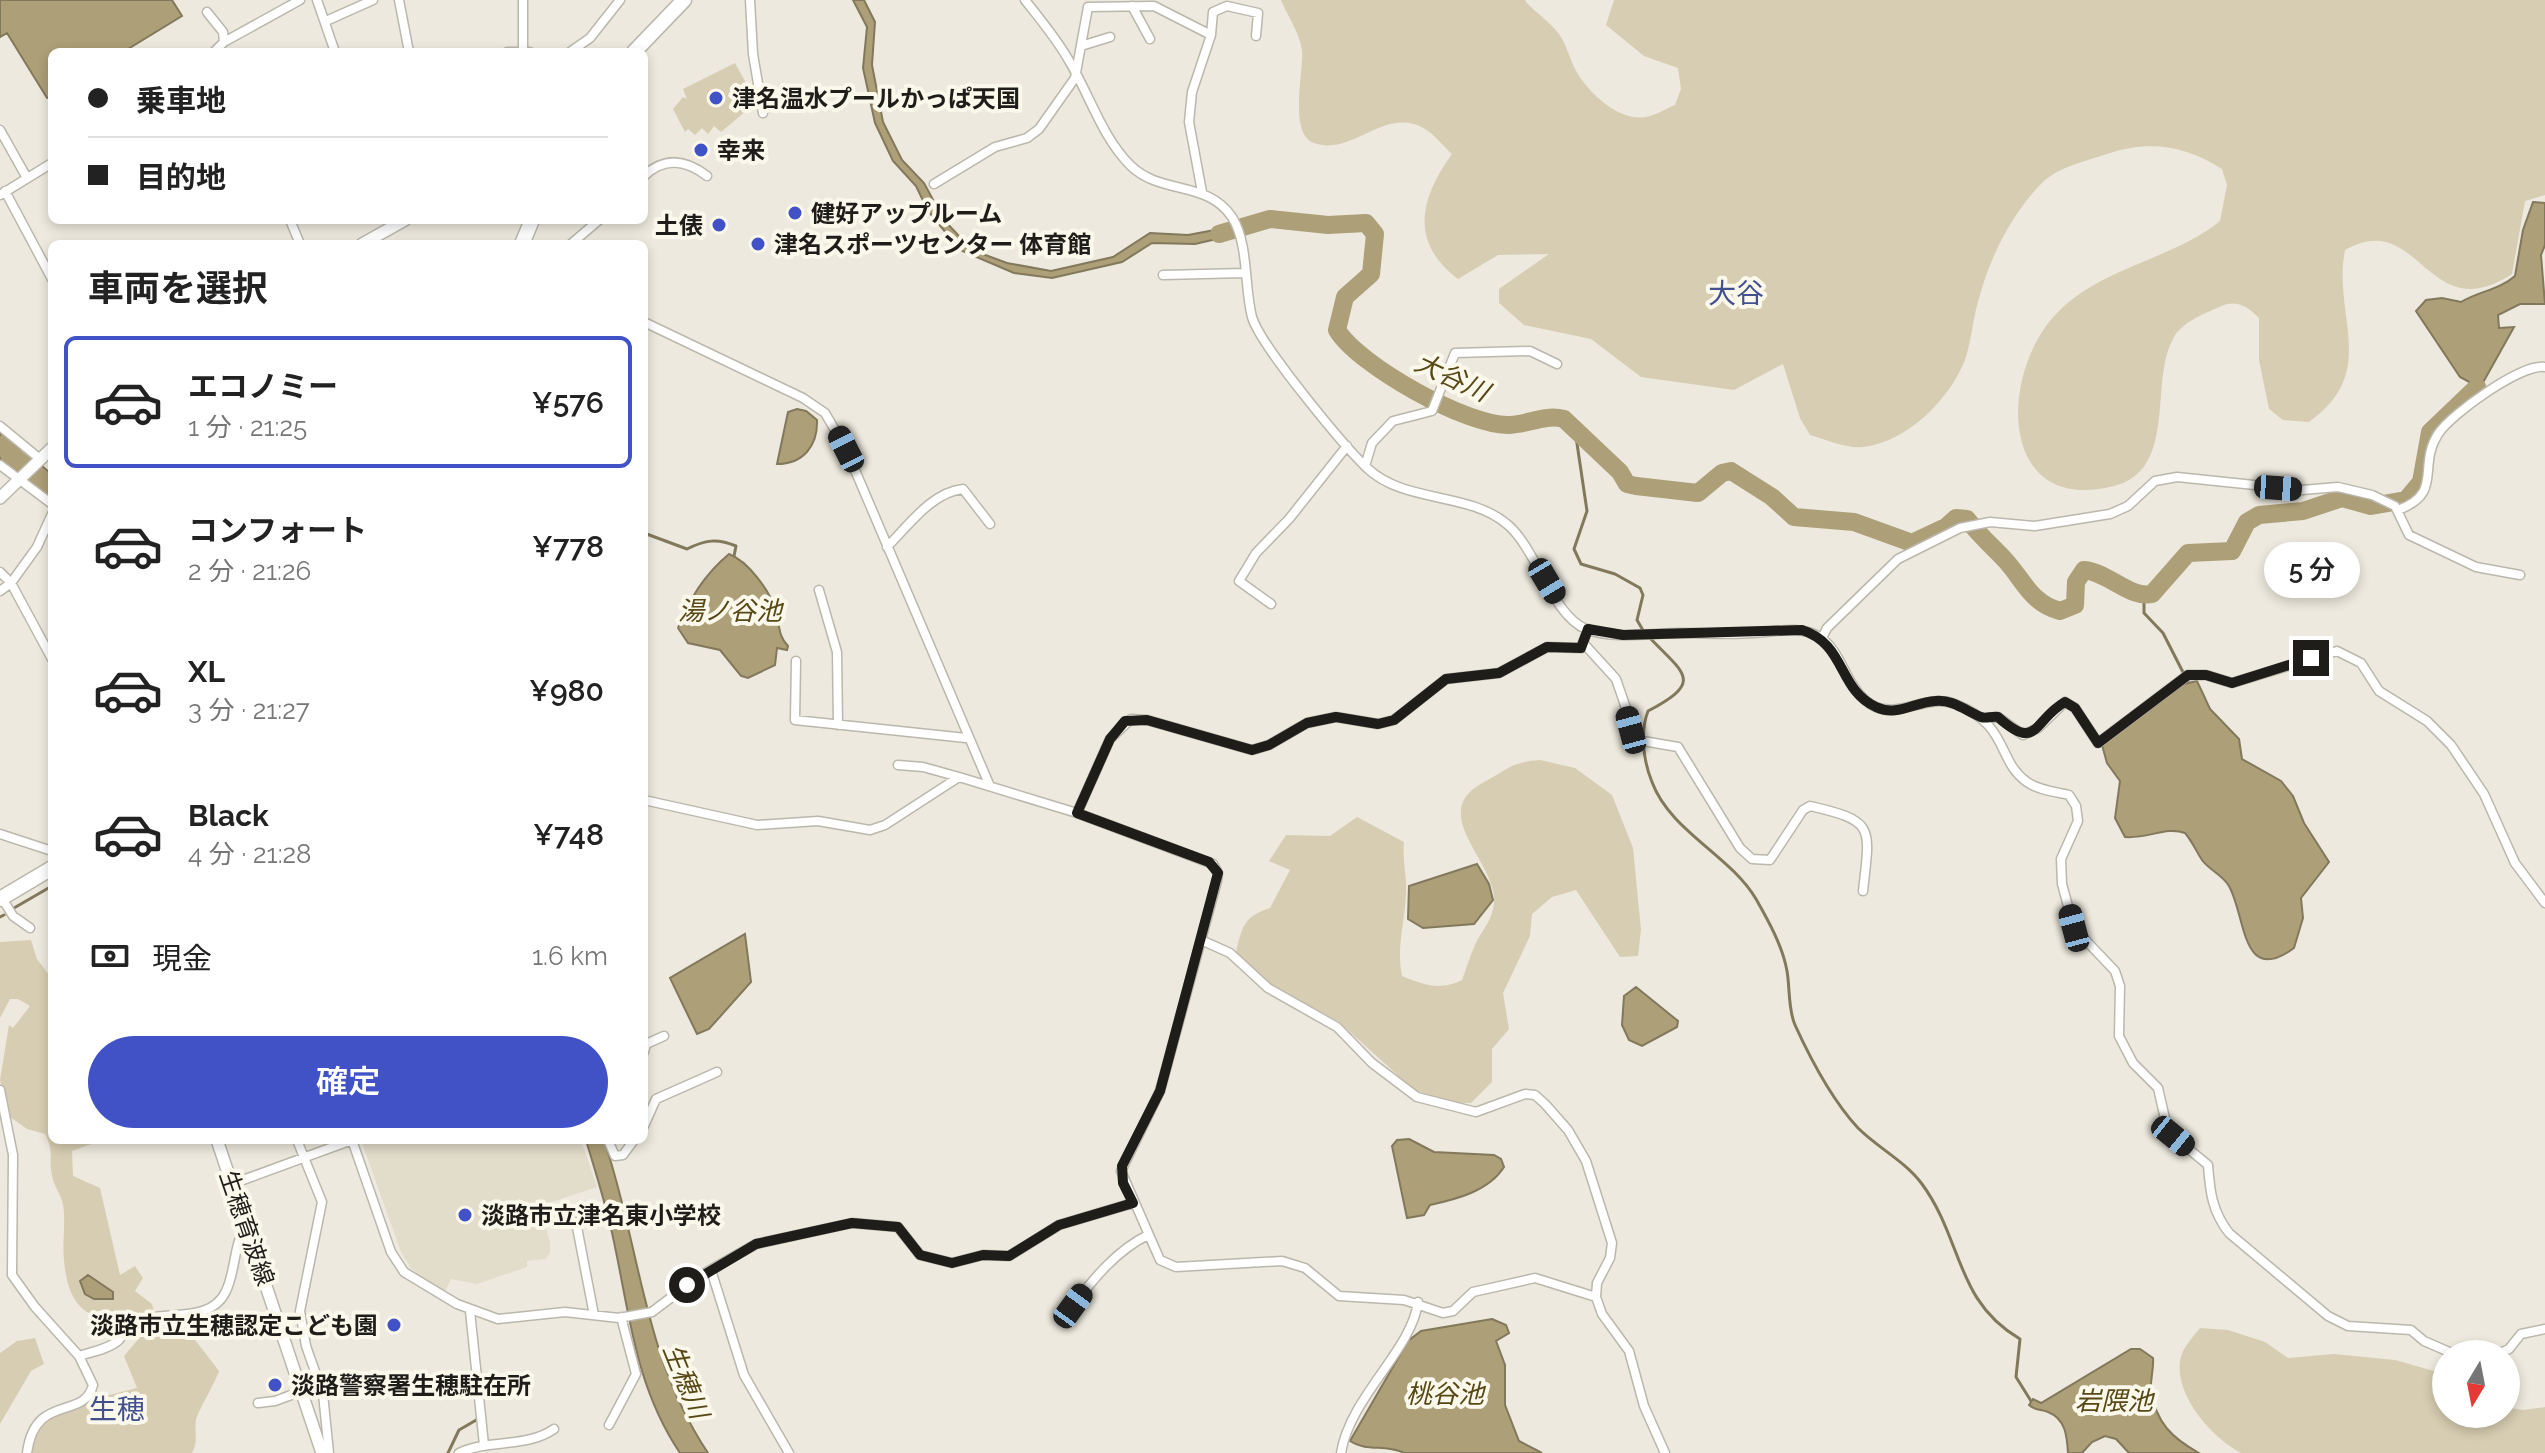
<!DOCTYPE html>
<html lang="ja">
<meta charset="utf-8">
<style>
body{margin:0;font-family:Raleway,"Noto Sans JP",sans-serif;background:#f2f2f2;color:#222;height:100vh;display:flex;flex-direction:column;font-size:30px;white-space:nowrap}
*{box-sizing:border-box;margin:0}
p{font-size:26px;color:#767676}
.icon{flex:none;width:44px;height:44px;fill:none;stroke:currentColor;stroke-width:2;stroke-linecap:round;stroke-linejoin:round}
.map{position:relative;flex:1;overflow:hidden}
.panel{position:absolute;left:48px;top:240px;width:600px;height:904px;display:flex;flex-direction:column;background:#fff;border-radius:12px;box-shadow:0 4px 12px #0003}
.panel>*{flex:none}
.banner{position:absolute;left:48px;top:48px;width:600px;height:176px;border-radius:12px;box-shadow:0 4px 12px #0003;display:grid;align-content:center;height:176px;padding:0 40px;background:#fff}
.needle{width:52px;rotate:190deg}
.buttons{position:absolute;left:2432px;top:1340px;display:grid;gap:16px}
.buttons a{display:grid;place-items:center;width:88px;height:88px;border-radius:50%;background:#fff;box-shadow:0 4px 12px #0003;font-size:40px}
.end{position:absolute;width:36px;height:36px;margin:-18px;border:10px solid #1e1d19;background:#fff;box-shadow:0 0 0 4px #fff}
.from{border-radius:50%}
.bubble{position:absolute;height:56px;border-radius:28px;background:#fff;box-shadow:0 4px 12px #0003;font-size:26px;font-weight:600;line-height:56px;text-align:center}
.car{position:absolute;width:24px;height:48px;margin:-24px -12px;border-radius:10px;box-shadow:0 0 6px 2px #0007;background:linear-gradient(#222 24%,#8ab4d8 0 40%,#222 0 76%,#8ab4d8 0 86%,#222 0)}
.banner b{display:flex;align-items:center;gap:28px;height:76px;font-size:30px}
.banner b+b{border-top:2px solid #e0e0e0}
.banner i{width:20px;height:20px;background:#222}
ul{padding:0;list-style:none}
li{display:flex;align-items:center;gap:24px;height:132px;margin:0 16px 12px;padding:0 24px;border:4px solid transparent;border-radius:12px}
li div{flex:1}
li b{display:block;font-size:30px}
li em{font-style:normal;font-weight:600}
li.selected{border-color:#4052c6}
li>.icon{width:72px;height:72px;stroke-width:1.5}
h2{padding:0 40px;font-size:36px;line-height:96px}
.pay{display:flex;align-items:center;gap:20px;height:88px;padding:0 40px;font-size:30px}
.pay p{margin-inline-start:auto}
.cta{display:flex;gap:16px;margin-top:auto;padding:16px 40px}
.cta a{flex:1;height:92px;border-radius:48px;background:#4052c6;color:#fff;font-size:32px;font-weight:600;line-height:92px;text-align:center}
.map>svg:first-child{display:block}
</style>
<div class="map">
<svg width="2545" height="1453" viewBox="0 0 2545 1453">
<rect width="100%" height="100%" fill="#ede9de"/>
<path fill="#e2dcca" d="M361,1140H581L597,1187L540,1206L550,1242V1253L545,1259L527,1261V1267L477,1284L451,1279L443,1295L411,1268L401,1252Z"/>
<path fill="#d7cdb2" d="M1281,0H1525C1528,7 1550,21 1559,34C1566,44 1569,56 1574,67C1586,91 1618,122 1646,117C1656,115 1666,109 1675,105L1681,89L1678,68L1644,56L1606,25L1614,0H2545V195L2525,201L2512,274C2426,330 2420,207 2345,250C2332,315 2380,372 2309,422L2283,420L2269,409L2259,360V318C2245,304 2235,299 2217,308C2201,315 2181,323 2173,339C2149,382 2178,470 2114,486C1998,516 1998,374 2057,313C2101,267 2172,260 2220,221L2227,185L2222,169C2185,145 2148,140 2107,154C2084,162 2059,166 2041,184C2013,212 1990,257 1980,295C1973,316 1972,339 1965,360C1949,400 1907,442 1863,447C1846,449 1825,439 1810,435L1800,418L1783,364L1734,390L1641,377L1591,339L1524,325L1499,303V289L1549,254L1498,255L1458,279C1409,242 1420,198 1452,154C1443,146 1435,135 1425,129C1385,105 1353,157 1314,143C1288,134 1304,71 1302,51C1301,35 1287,15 1281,0Z
M735,63L752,94L745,100L752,106L721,132L714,126L708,134L702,128L695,135L688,129L685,132L673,109L683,97L687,99L683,89Z
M1540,760L1575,768L1612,795L1633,848L1641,930L1638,956L1620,957L1576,890L1552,897L1532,914L1530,936L1503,993L1509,1029L1492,1049V1082L1471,1103H1454L1414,1090L1338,1021L1269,983L1236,952C1242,927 1244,916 1270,908L1290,870L1269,861L1286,835L1330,836L1357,817L1404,842C1402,861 1407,875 1406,893C1405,923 1396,947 1402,976C1424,985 1440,991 1462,980C1466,969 1470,956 1475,945C1482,930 1494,919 1494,900C1495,861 1426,812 1484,782C1509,769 1511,762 1540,760Z
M31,940L37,959L52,979V1140H103L72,1151L73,1176L100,1188L120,1275L135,1266L143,1278L135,1291L152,1304L155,1315C103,1324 69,1323 64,1260C62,1242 66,1222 63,1204C61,1194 53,1185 52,1175C48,1157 55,1153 45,1134L27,1129L10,1117L0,1080L9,1025L13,1028L30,1006L18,999H10L0,1018V942Z
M2200,1328L2228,1330L2265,1342L2288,1358L2334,1354L2395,1360L2441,1373L2446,1377V1414H2506V1407L2522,1410L2545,1407V1453H2241C2212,1438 2175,1396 2180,1361C2182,1348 2192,1338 2200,1328Z
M146,1330L192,1336L219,1371C215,1383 197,1413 196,1420C194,1433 199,1440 192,1453H31L39,1425L93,1399L137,1388L124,1356Z
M35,1338L44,1364L31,1371L0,1424V1353L17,1341Z"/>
<path fill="#ad9f77" stroke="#82785b" stroke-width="2" d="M0,0H172L182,16L123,52H52V95L47,98L7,33L0,37Z
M853,0H864L875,22L872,65L883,122L902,160L924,183L944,220L972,250L1007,263L1051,271L1113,257L1150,233L1188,235L1231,227L1234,235L1195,244L1152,243L1122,262L1052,278L1014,273L960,250L928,211L916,186L893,161L875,123L863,68L867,27Z
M2533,202L2545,203V245L2541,255L2545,304H2520L2498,315L2499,328L2514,327L2480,388L2460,377L2416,311L2426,300L2442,298L2461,302C2479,291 2499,290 2515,276L2523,230Z
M797,409L806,411L817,420C818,446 803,464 777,464L788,412Z
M0,432L19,447L24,460L16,473L0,462Z
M41,465L52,475V500L26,480Z
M729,554C748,561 771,592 776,612C780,626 778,636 788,646L787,650L777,648L775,665L748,678L741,676L720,650L688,643L678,628C690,598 704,575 729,554Z
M2197,681L2210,709L2239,739L2242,759L2281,781L2293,796L2304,823L2329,862L2301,898L2303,918L2294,948C2241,987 2246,916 2229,886C2223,875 2209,870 2202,860C2196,851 2192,841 2185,833C2166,826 2148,839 2125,837L2115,818L2120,781L2107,763L2102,745L2184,684Z
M1477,864L1489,884L1493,900L1474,924L1423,928L1408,919L1409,886Z
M745,934L751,982L709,1029L697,1034L670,978Z
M1636,987L1678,1021L1677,1027L1642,1046L1629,1040L1622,1025L1624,996Z
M1409,1139L1434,1152L1494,1155L1501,1159L1504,1167C1489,1191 1457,1199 1430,1205L1424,1215L1407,1218L1392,1146L1397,1140Z
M586,1140H604C641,1249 642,1354 708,1453H680C636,1388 630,1317 614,1242C607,1207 596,1174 586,1140Z
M88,1275L113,1292V1299H94L85,1294L80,1281Z
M1492,1319L1506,1325L1509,1333L1496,1341L1505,1365V1405L1519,1441L1542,1453H1404C1387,1444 1366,1452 1350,1441L1408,1341L1421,1331Z
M2131,1349H2140L2153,1358C2154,1369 2150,1380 2151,1390C2156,1423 2172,1438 2199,1453H2129L2116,1439L2105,1436L2092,1442L2082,1453H2068C2067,1437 2066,1419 2048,1412C2040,1409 2036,1411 2029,1405L2033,1399L2041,1403Z"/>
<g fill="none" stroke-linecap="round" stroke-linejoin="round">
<path stroke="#82785b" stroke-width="3" d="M1575,430L1587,511L1574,549L1581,564L1615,574L1640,588L1643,595L1637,620L1644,632
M644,533L687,549C705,540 717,538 736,546L734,556
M2144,596V613L2163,633L2188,682
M1649,637C1684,674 1705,681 1648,711C1640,732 1643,760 1652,782C1670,831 1730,855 1756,899C1768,920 1783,947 1787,971C1790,988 1788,1009 1795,1025C1811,1060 1832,1100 1858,1128C1878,1148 1905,1161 1922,1184C1963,1240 1955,1301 2020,1339L2016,1377L2031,1401
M14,908L52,886
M0,917L4,915
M448,1453L459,1430L478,1419"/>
<path stroke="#ad9f77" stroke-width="18" d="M1219,234L1270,219L1328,225L1366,223L1375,234L1371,274L1345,297L1337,330C1358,365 1468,427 1510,425C1529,424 1545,414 1564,419L1620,472L1627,484L1636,486L1698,493L1722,473L1731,471L1772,497L1794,517L1854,522L1912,543L1946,527L1956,518L1967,519C1978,534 1993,547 2006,561C2024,581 2031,603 2060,611L2075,605L2076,582L2084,570C2108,572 2130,599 2152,594L2188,553L2232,551L2247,522L2259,515L2303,511L2342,498L2371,506L2406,500L2421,482L2430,432L2477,387
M0,445L52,487"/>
<defs>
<path id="street" d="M317,0L335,52
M399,0L409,52
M750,0L753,54L763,113
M1025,0C1040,19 1056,38 1068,59C1089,93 1102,138 1131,166C1161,195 1207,180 1232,217C1249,244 1244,287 1252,317C1260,345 1343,445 1367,468C1405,504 1469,491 1508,525C1537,550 1552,615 1586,629C1615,640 1651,633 1681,633C1705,633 1730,635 1754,633C1775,632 1799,625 1818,636C1841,649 1845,683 1865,700C1892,725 1925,692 1955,704C2010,725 1996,760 2027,782C2038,790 2056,792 2069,795L2076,806L2078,821L2061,859L2062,884L2074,928L2115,971L2120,986L2119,1036L2133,1063L2158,1088L2166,1123L2173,1136L2208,1165C2210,1192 2212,1211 2229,1233L2328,1316L2348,1326L2411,1330L2424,1341L2454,1354
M1132,6L1150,39
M207,12L223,32L224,42L214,52
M326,21L373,0
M1211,35L1213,12L1227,6L1258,13L1256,36
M224,42L300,0
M1081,46L1110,37
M523,50V0
M507,52H530
M570,52L590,38L620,0
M0,130L27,178
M644,176C664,157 685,159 707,176
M934,184L995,147L1027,138L1039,129L1075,78L1088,7L1154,6L1211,35L1192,92L1189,122L1202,192
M5,191L52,279
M0,195L52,163
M290,220L300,244
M571,244L599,220
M1163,275L1244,273
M644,322L803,398L825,413L846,449L989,784
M0,426L40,459
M0,465L52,504
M1365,466L1372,443L1393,421L1432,411L1455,353L1530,351L1557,364
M2398,510C2444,493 2417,467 2438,434C2451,414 2522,363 2545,367
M887,547C908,526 932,492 963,489L990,524
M0,572L11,583L37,547L52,514
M819,590L837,652L838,725
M0,591L11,583L52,659
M1271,604L1239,581L1256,553L1289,519L1347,446
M1822,638L1827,628L1898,559L1960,528L1990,522L2035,526L2110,514L2128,506L2155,481L2177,477L2302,490L2338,487L2372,495L2395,506L2409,535L2476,567L2520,575
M1585,645L1616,679L1637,740L1678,747L1740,848L1752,859L1770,860L1803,810L1810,806C1876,821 1870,827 1863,891
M796,661L795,720L966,738
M1984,719L1998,717L2023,735L2038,728L2065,702L2075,708L2098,743L2188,675H2206L2232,683L2337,651L2361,663L2379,691L2427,721L2451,745L2484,794L2515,863L2545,903
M898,765L923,767L959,777
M644,800L757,825L818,821L870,830L885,825L959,777L1077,813L1213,864L1218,873L1217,881L1160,1091L1121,1171L1160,1260L1176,1267L1282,1261L1305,1268L1339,1296L1404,1300L1443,1313L1453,1311L1473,1292L1535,1278L1596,1297
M1077,813L1110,739L1131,719L1147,720L1252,750L1269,745L1307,723L1336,717L1378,724L1394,720L1446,679L1499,673L1547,647L1581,648L1588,629
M0,834L52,851
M2,898L13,916L30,928
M1201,940L1230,953L1268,988L1337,1027L1372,1063L1417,1097L1476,1112L1525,1094L1535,1095L1545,1104L1568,1130L1586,1161L1612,1243L1610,1258L1597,1283L1596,1297L1602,1314L1629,1351L1644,1406L1665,1453
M644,1052L646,1044L664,1036
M0,1090L13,1155L12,1275L35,1307L79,1356L93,1385C84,1421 35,1392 27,1453
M644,1126L656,1099L717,1072
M297,1140L322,1202L300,1311L306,1346L323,1394L329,1453
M352,1140L391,1252L404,1272L457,1304L498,1319L565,1312L619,1318L652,1312L698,1277L756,1244L852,1223L898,1227L920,1255L952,1263L983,1255L1009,1256L1059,1225L1133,1203
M608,1140L615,1156L623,1155L634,1140
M232,1184L352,1140
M576,1222L594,1315
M711,1270L744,1375L789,1453
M1073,1306C1093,1279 1117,1250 1148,1235
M470,1311L484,1445
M2498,1354L2509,1349L2521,1334L2545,1329
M79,1356C91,1352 109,1349 119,1340C123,1335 125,1328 130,1325C155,1307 210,1327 226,1291C236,1270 233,1246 246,1226
M258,1403L275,1401L302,1391
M609,1425L636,1374L621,1317
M459,1453C489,1439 527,1448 554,1429
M1341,1453C1350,1397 1412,1350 1418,1302"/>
<path id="secondary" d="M362,244L405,220
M0,498L52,448
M217,1140L322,1453"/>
<path id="highway" d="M634,52L684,0
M522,244L532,220
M0,899L52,868"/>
</defs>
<use href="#street" stroke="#bbb7ac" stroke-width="11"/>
<use href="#secondary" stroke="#bbb7ac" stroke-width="14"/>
<use href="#highway" stroke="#bbb7ac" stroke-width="17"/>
<use href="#street" stroke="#fff" stroke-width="8"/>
<use href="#secondary" stroke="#fff" stroke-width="11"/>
<use href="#highway" stroke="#fff" stroke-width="14"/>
</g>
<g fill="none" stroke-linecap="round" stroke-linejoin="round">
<path stroke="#1e1d19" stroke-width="10" d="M687,1285L756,1244L852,1223L898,1227L920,1255L952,1263L983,1255L1009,1256L1059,1225L1133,1203L1123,1183L1122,1166L1160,1091L1218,873L1209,862L1077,813L1110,739L1125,721L1147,720L1252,750L1269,745L1307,723L1336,717L1378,724L1394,720L1446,679L1499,673L1547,647L1581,648L1588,629L1623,635L1802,630C1846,644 1838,690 1876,707C1896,717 1915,702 1935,701C1953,699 1966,711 1981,717C1986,719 1991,716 1998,717C2038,753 2033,720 2065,702L2075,708L2098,743L2188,675H2206L2232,683L2311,658"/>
</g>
<g fill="#4052c6" stroke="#faf7eb" stroke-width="3">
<circle cx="716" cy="98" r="8"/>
<circle cx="701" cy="150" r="8"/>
<circle cx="795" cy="213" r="8"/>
<circle cx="719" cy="225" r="8"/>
<circle cx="758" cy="244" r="8"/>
<circle cx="465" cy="1215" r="8"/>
<circle cx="394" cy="1325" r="8"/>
<circle cx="275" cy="1385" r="8"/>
</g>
<g text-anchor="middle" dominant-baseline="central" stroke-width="8" stroke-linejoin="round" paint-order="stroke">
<g font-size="24" font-weight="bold" fill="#1e1d19" stroke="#faf7eb" text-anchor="start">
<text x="732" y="98">津名温水プールかっぱ天国</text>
<text x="717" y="150">幸来</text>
<text x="811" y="213">健好アップルーム</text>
<text x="703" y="225" text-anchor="end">土俵</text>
<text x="774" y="244">津名スポーツセンター 体育館</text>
<text x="481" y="1215">淡路市立津名東小学校</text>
<text x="378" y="1325" text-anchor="end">淡路市立生穂認定こども園</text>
<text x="291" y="1385">淡路警察署生穂駐在所</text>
</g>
<g font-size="24" fill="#1e1d19" stroke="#faf7eb">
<text transform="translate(247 1228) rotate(71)">生穂育波線</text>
</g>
<g font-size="26" font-style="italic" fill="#574816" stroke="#faf7eb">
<text transform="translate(1452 377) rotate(25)">大谷川</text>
<text x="730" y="611">湯ノ谷池</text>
<text transform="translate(686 1381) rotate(68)">生穂川</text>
<text x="1445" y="1394">桃谷池</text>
<text x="2114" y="1401">岩隈池</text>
</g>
<g font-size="28" fill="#42518d" stroke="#faf7eb">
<text x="1736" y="293">大谷</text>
<text x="117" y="1409">生穂</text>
</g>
</g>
</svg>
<div class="buttons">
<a><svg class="needle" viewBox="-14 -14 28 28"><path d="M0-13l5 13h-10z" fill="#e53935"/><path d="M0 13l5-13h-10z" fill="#767676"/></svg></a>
</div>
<i class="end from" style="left:687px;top:1285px"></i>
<i class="end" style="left:2311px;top:658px"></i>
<div class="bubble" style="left:2264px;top:542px;width:96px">5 分</div>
<i class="car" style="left:846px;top:449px;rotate:333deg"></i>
<i class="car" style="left:2278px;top:488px;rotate:94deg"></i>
<i class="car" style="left:1547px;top:581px;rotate:149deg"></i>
<i class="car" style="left:1631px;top:730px;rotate:345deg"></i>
<i class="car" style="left:2074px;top:928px;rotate:345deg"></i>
<i class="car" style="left:2173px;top:1136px;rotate:129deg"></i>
<i class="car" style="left:1073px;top:1306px;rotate:36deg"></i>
<div class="banner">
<b><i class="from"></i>乗車地</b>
<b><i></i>目的地</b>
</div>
<section class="panel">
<h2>車両を選択</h2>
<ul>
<li class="selected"><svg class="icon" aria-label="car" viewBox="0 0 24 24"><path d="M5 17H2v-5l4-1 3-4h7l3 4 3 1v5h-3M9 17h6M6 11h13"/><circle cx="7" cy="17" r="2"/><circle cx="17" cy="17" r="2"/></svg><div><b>エコノミー</b><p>1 分 · 21:25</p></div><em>¥576</em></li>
<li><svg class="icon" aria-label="car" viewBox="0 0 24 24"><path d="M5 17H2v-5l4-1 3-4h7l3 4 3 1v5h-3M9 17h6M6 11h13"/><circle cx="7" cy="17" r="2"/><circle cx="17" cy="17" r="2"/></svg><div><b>コンフォート</b><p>2 分 · 21:26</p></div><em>¥778</em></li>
<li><svg class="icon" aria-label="car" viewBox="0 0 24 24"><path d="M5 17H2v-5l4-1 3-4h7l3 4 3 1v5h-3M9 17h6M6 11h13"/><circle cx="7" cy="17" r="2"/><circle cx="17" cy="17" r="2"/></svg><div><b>XL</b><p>3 分 · 21:27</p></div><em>¥980</em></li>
<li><svg class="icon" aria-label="car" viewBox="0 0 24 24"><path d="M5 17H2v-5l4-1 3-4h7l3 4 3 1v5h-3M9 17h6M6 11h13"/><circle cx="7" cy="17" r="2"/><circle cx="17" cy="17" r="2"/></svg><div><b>Black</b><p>4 分 · 21:28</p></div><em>¥748</em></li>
</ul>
<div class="pay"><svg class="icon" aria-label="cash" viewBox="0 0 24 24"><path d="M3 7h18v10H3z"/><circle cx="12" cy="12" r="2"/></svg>現金<p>1.6 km</p></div>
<div class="cta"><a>確定</a></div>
</section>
</div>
